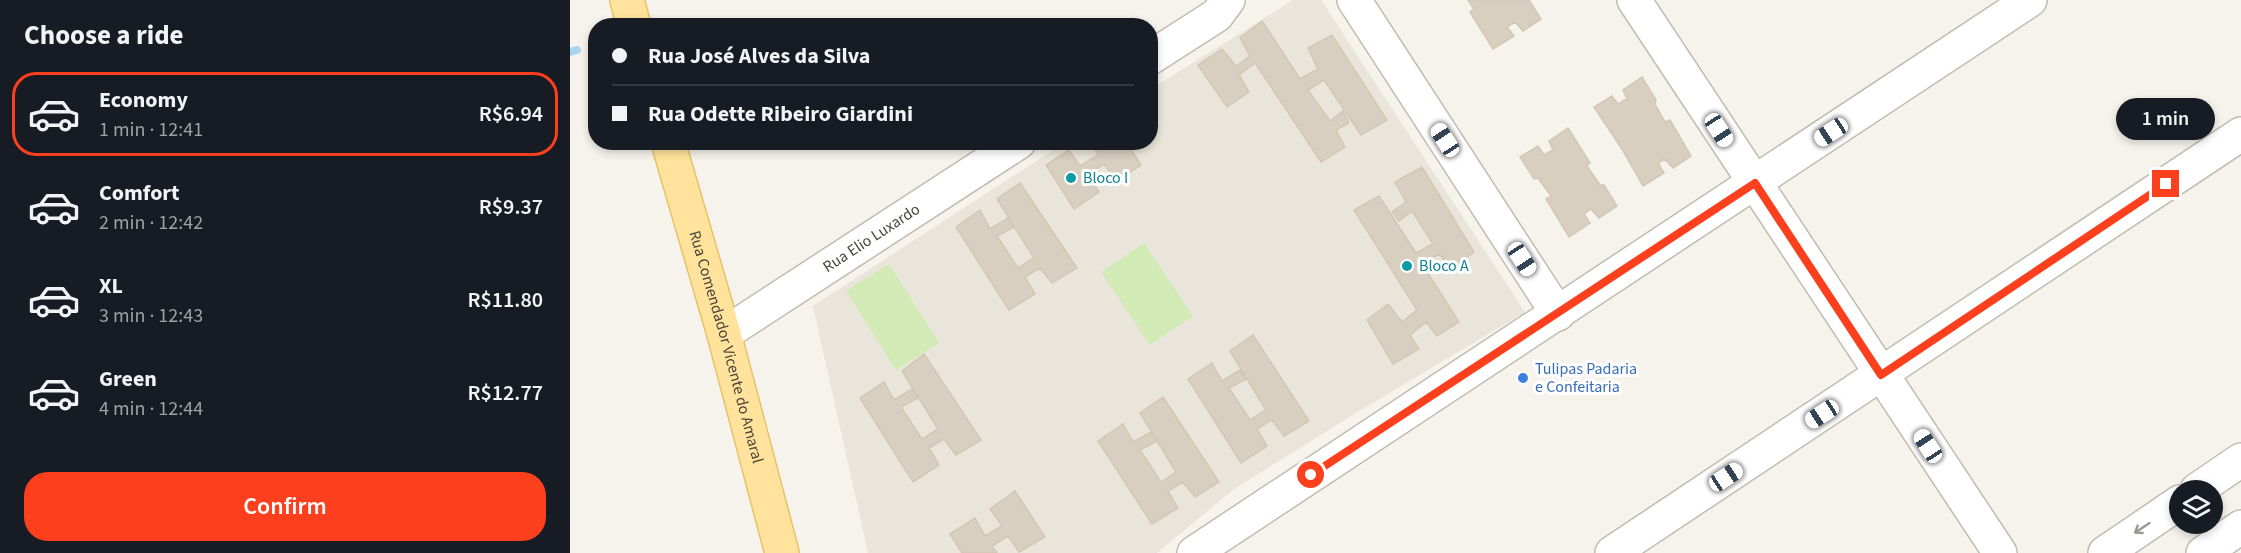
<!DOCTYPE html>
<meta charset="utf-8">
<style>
body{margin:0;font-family:"Source Sans 3",sans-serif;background:#20242c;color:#f1f3f6;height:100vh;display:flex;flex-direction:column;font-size:22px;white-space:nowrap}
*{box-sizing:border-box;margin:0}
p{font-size:20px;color:#9ea1a6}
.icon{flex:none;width:33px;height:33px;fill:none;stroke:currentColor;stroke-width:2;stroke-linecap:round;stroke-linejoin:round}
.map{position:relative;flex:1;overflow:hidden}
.details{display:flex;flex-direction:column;background:#171b24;width:570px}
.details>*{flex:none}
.guide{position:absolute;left:18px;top:18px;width:570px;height:132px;border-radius:24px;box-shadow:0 3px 9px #0003;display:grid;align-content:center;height:132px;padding:0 24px;background:#171b24}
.buttons{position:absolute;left:1599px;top:480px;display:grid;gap:12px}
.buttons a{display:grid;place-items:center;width:54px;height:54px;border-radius:50%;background:#171b24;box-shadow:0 3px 9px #0003;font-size:30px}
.end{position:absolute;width:27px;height:27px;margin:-14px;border:8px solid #fc3f1d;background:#fff;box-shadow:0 0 0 3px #fff}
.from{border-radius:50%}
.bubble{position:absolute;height:42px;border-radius:21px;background:#171b24;box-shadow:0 3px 9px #0003;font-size:20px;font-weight:600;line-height:42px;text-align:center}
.car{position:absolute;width:18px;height:36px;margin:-18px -9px;border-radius:8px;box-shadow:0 0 4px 2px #0007;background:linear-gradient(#fff 24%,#345 0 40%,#fff 0 76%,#345 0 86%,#fff 0)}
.guide b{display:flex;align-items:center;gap:21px;height:57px;font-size:22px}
.guide b+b{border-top:2px solid #363941}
.guide i{width:15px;height:15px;background:#f1f3f6}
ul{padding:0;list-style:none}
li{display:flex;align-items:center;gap:18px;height:84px;margin:0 12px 9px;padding:0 12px;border:3px solid transparent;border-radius:24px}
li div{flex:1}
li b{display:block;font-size:22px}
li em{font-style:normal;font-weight:600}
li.active{border-color:#fc3f1d}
li>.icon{width:54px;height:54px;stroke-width:1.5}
h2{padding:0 24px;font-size:27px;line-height:72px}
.cta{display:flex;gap:12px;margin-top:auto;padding:12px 24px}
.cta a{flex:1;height:69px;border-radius:24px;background:#fc3f1d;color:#fff;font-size:24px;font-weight:600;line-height:69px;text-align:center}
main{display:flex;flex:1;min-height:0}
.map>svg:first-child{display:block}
</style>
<main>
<section class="details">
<h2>Choose a ride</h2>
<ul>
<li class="active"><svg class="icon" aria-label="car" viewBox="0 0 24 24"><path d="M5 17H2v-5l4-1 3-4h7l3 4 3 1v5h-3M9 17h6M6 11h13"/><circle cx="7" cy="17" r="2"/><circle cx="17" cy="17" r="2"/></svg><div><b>Economy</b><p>1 min · 12:41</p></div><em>R$6.94</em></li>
<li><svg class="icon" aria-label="car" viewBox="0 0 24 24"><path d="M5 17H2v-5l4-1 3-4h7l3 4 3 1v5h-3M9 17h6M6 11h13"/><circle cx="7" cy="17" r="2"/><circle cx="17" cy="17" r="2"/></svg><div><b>Comfort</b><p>2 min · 12:42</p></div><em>R$9.37</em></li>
<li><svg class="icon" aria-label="car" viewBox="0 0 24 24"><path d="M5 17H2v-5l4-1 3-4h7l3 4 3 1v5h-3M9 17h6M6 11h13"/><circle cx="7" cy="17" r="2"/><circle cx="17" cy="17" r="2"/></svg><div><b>XL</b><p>3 min · 12:43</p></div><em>R$11.80</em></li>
<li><svg class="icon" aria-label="car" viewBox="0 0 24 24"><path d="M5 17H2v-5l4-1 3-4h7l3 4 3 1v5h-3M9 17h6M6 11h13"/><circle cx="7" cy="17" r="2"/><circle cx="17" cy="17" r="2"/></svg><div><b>Green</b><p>4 min · 12:44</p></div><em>R$12.77</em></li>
</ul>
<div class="cta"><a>Confirm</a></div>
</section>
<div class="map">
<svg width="1671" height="553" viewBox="0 0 1671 553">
<rect width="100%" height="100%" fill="#f6f3ec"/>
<path fill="#eae5da" d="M723,0H751L955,312L786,413L664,489L587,553H298L243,306L494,143L580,142L581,89Z"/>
<path fill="#d2eab5" d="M574,243L623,316L580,345L531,272Z
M319,264L369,343L326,370L276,291Z"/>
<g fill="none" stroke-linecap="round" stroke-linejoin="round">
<path stroke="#a9d4f2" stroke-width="8" d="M0,52L7,50"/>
</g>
<path fill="#d8cfc1" stroke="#d3c7b4" stroke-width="1.5" d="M898,0H959L971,19L953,31L945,22L937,27L944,36L923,49L900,12L904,9Z
M692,21L730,79L748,69L738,48L762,35L817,120L791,135L754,80L738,90L760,121L773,111L779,123L766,130L775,147L751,162L685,63L669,75L679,92L657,107L628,65L652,49L666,66L680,56L670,38Z
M1072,77L1086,100L1085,104L1095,122L1100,120L1121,156L1103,168L1095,159L1088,163L1094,173L1073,186L1052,149L1024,107L1042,96L1048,104L1057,99L1053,90Z
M998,128L1020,163L1017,166L1030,185H1034L1047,206L1029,218L1021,209L1014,214L1020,223L999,237L976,199L981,196L968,178L964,179L950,157L968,146L974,155L983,150L979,141Z
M521,142H556L571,165L547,181L534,164L517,174L529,192L504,209L476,165L499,150L510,166L528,155Z
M852,167L904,252L881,268L869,254L852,264L889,322L867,336L856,322L840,335L849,349L823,364L797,320L818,304L832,322L847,310L784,210L809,196L846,253L863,244L842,211L829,221L822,212L836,202L825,182Z
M450,183L507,268L482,283L470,268L455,277L465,294L439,310L386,227L410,210L420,229L438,218L444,227L427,236L448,268L464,258L427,199Z
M683,335L739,421L714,436L702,420L687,429L697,446L671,463L618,379L642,363L652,381L670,370L676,379L659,388L680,420L696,410L660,351Z
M354,354L411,440L386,455L374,439L359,448L369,465L343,482L290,398L314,382L324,400L342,389L348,398L331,407L352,439L368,429L332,371Z
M593,397L649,482L625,497L613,482L598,491L608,508L582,524L528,441L553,424L563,442L581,432L587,441L570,450L591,482L606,472L570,413Z
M445,491L475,537L449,552L438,536L422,546L427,553H392L380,534L405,518L415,536L432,526L420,509Z"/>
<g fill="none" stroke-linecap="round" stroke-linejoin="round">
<defs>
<g id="minor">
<path d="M784,0L988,314"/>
<path d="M1064,0L1430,553"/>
<path d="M580,58L647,15L658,0"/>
<path id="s1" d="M154,334L449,142"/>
<path d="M1627,490L1671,460"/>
<path d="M624,553L1460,0"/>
<path d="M1042,553L1671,134"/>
<path d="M1535,553L1610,502"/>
<path d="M1633,553L1671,527"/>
</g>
<g id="major">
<path d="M57,0L64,26"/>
<path id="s2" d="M98,142L154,334L212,553"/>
</g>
</defs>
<use href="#minor" stroke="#c2bbae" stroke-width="36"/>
<use href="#major" stroke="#e6c16a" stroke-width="36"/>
<use href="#minor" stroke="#fff" stroke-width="33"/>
<use href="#major" stroke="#ffe39c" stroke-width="33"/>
</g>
<defs><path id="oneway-shaft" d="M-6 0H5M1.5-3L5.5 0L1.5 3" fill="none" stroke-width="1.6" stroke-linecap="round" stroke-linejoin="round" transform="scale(1.5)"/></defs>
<use stroke="#9c9892" href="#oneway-shaft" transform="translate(1572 528) rotate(146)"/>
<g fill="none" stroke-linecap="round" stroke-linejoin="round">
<path stroke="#fc3f1d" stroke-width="8" d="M741,475L1185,183L1311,375L1596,184"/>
</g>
<g fill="#0f9aa8" stroke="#fff" stroke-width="2">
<circle cx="501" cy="178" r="6"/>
<circle cx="837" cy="266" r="6"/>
</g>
<circle fill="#3f7fe0" stroke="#fff" stroke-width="2" cx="953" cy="378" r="6"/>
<g text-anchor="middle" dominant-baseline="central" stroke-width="6" stroke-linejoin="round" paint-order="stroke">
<g font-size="16" fill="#0d838f" stroke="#fff" text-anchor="start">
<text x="513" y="178">Bloco I</text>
<text x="849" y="266">Bloco A</text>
</g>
<g font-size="16" fill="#4b4439" stroke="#fff">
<text stroke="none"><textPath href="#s1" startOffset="176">Rua Elio Luxardo</textPath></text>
<text stroke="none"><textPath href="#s2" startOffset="213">Rua Comendador Vicente do Amaral</textPath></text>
</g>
<g font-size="16" fill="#366cbe" stroke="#fff" text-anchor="start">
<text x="965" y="369">Tulipas Padaria<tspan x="965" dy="18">e Confeitaria</tspan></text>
</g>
</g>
</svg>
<div class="buttons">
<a><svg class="icon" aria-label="layers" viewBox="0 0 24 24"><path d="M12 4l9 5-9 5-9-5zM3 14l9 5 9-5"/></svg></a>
</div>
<i class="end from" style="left:741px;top:475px"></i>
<i class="end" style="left:1596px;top:184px"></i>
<div class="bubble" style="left:1546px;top:98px;width:99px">1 min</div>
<i class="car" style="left:1149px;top:130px;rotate:147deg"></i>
<i class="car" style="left:1261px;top:132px;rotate:237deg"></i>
<i class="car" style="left:875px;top:140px;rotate:327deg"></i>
<i class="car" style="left:952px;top:259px;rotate:147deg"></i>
<i class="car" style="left:1252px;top:414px;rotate:237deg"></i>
<i class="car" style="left:1358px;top:446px;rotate:327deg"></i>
<i class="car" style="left:1156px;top:477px;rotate:57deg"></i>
<div class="guide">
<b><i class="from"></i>Rua José Alves da Silva</b>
<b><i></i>Rua Odette Ribeiro Giardini</b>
</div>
</div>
</main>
